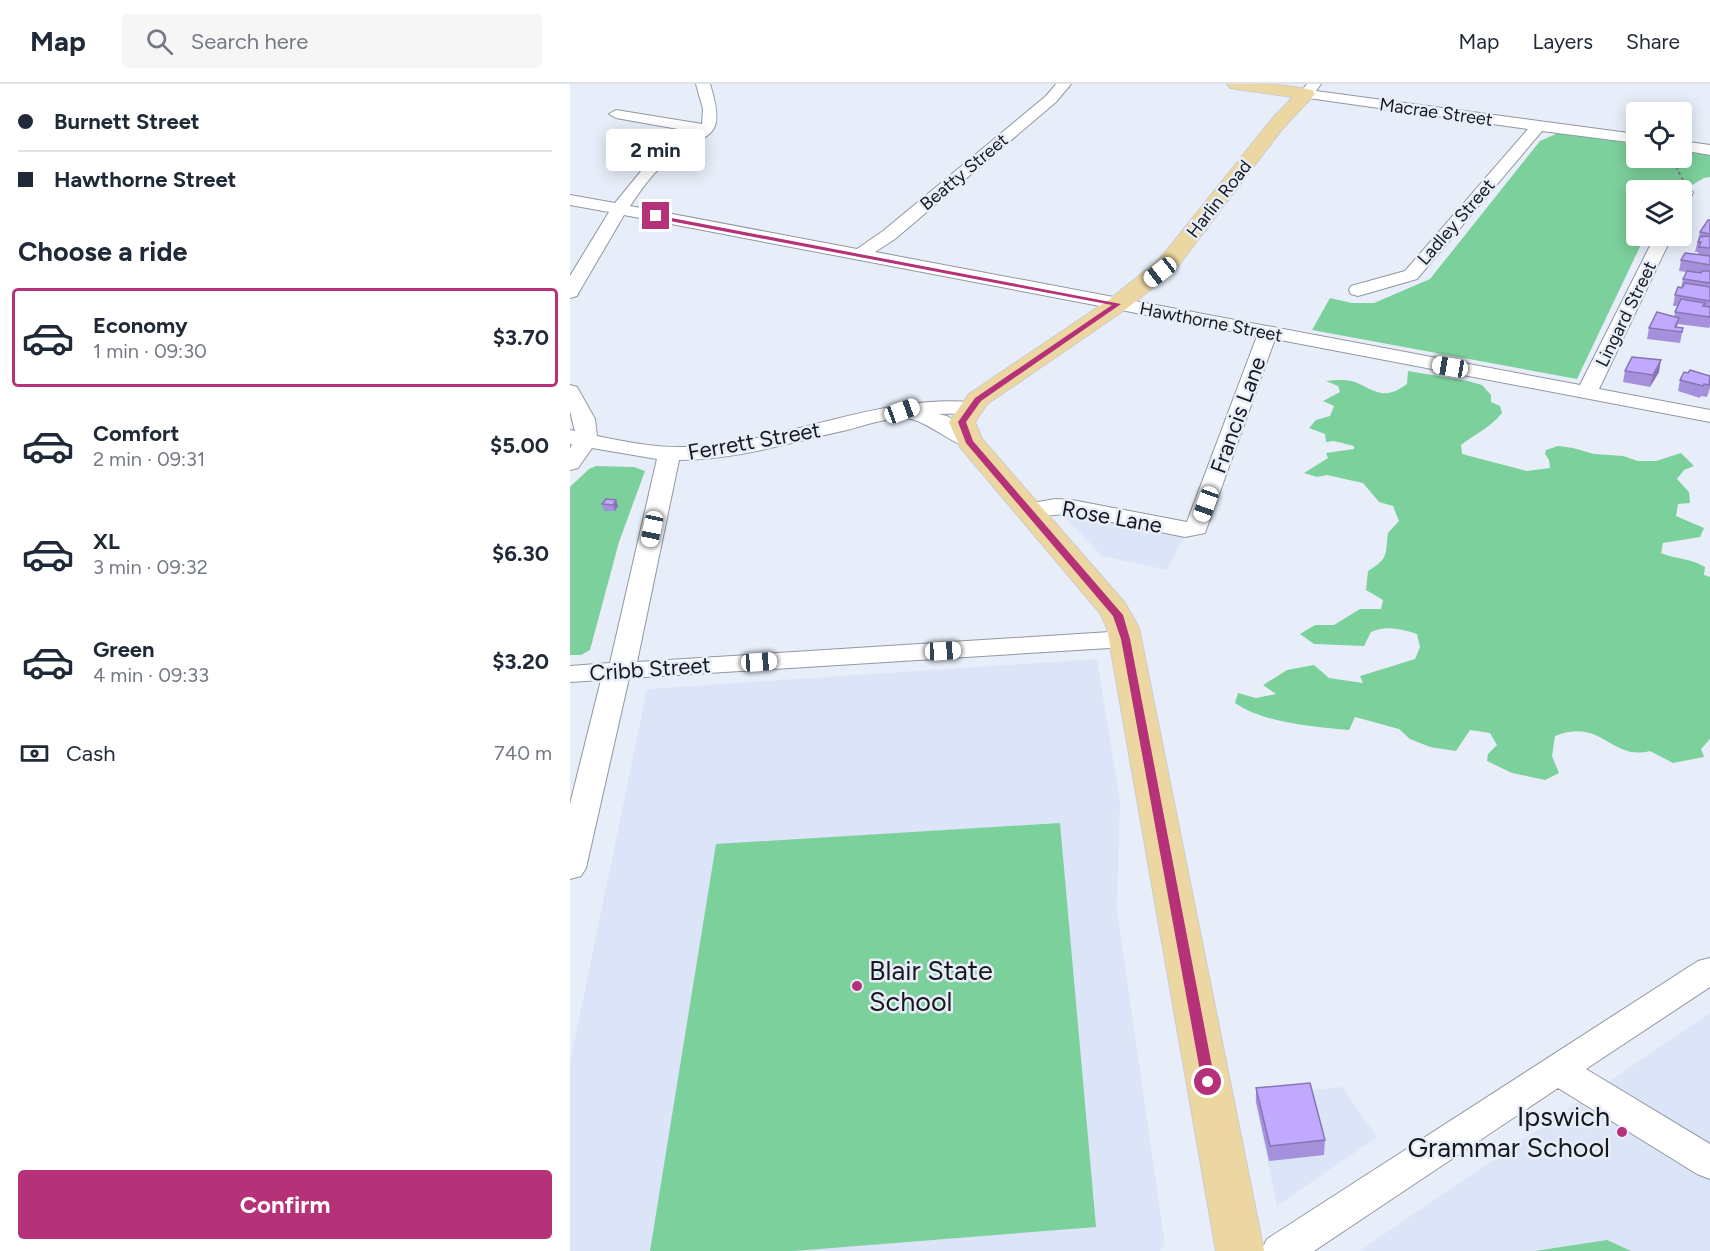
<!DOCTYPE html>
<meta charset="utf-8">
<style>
body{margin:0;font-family:Figtree,sans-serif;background:#f6f6f7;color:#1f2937;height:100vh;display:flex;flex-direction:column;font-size:22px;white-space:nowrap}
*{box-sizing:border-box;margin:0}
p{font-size:20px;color:#747a83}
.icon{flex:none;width:33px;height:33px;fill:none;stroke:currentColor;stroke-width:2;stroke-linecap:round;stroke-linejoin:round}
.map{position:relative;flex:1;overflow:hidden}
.sheet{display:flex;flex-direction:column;background:#fff;width:570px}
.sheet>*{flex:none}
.guide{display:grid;align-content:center;height:132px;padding:0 18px;background:#fff}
.fabs{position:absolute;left:1056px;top:18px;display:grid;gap:12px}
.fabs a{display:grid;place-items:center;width:66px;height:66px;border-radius:6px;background:#fff;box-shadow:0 3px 15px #0003;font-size:30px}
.end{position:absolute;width:27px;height:27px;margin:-14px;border:8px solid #b53178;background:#fff;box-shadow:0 0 0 3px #fff}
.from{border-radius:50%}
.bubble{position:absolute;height:42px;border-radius:6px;background:#fff;box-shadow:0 3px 15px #0003;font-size:20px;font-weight:700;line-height:42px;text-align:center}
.car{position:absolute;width:18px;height:36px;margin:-18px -9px;border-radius:8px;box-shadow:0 0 4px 2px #0007;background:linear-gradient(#fff 24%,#345 0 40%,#fff 0 76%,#345 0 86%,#fff 0)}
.guide b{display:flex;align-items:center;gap:21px;height:57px;font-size:22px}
.guide b+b{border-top:2px solid #e0e1e3}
.guide i{width:15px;height:15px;background:#1f2937}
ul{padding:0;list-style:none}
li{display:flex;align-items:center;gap:18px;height:99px;margin:0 12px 9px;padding:0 6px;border:3px solid transparent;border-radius:6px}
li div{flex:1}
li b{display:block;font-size:22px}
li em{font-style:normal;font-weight:700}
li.on{border-color:#b53178}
li>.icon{width:54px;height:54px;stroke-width:1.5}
h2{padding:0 18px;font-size:27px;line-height:72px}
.pay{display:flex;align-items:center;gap:15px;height:66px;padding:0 18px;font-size:22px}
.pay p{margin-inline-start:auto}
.action{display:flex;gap:12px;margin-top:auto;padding:12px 18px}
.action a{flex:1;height:69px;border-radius:6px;background:#b53178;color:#fff;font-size:24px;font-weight:700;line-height:69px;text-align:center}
header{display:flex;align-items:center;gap:36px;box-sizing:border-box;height:84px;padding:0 30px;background:#fff;border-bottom:2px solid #e0e1e3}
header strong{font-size:28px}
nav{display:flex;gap:33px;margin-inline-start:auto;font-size:21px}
.search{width:420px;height:54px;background:#f6f6f7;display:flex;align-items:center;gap:15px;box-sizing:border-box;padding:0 21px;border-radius:6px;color:#747a83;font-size:22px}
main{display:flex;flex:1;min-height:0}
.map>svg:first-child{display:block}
</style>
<header>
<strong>Map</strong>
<div class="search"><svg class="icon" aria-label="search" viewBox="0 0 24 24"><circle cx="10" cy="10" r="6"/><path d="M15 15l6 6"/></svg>Search here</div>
<nav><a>Map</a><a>Layers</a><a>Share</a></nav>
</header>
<main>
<section class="sheet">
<div class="guide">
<b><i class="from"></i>Burnett Street</b>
<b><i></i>Hawthorne Street</b>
</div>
<h2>Choose a ride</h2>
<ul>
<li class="on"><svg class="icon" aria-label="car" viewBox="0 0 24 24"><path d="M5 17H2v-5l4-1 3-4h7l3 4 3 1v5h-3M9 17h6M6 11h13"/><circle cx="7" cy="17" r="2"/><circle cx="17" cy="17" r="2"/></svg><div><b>Economy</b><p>1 min · 09:30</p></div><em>$3.70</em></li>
<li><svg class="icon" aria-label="car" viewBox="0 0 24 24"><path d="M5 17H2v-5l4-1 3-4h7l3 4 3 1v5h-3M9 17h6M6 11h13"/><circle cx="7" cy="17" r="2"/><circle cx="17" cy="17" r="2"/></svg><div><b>Comfort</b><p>2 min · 09:31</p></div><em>$5.00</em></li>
<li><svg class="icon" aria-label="car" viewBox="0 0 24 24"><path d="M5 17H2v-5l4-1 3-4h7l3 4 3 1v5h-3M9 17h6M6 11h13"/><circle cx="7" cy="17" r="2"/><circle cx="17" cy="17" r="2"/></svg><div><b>XL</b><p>3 min · 09:32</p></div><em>$6.30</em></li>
<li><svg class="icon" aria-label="car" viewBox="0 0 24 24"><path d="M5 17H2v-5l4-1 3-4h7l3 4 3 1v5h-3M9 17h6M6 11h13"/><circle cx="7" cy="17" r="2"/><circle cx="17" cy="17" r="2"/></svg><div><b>Green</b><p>4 min · 09:33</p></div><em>$3.20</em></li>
</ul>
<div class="pay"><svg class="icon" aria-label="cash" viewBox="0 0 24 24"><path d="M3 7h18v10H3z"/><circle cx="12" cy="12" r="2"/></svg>Cash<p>740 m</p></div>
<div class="action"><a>Confirm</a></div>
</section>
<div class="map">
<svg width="1140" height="1167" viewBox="0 0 1140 1167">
<rect width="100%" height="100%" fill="#e8eef9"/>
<path fill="#dbe5f7" d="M503,427L615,452L597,486L532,472L492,430Z
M527,575L550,717L547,826L595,1161L590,1167H0V979L77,605Z
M1140,929V1167H789Z
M772,1003L807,1053L707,1122L684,1011Z"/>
<path fill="#7cd09b" d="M988,49L1066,60V74H1112V67L1140,71V93L1134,94L1122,101L1099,102L1097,106H1066V152H1075L1007,295L742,246L760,214L782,219H804L860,195L970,57Z
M838,287L898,297L912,301L921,311V318L930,322L932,329C921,343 905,350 891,361L892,370L957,387L980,384L979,376L975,370L976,366L988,362L1003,364L1024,370L1053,372L1068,377H1086L1111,369L1124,382L1114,386L1107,395L1119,408L1120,419L1108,420L1106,432L1134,444L1130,453L1093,459L1091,469C1108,476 1117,473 1135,483L1134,491L1140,493V655L1131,665L1134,673L1103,679L1080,667C1040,677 1033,633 985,652L982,672L989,689L975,696L942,689L917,677L918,670L927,661L920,649L900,646L886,667L860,663L840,655L829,645L785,633L779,646C744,643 694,639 665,619L668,609L686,614L706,610L693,601L717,586L744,581L759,594L793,599L790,592L845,575L850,563L847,550C831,545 817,541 801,548L794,562L744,560L730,550L745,541H764L790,525H811L813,516L796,506L798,487C819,474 815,472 818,449L829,437L823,422L809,418L793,399L757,391L747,393L734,389L758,374L756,369L784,365V362L764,357L756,358L755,350L739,344L746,336L760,332L764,322L753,317L770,308L768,302L756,297C765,296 776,295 785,298C806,307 814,317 837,300Z
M26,382L64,383L75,387L49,458L20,566L11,571H0V403L19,385Z
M490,739L526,1143L224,1167H80L146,760Z
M1037,1156L1061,1167H965Z"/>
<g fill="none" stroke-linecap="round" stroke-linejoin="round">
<defs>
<path id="minor" d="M126,0H140C158,58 137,47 99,76C83,88 71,106 60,122L287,165L313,147L476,12L486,0H501L486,18L325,155L305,168L1010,301L1085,152H1102L1029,305L1140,326V338L705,255L635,449L615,453L502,430C485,429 467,435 451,431L447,426L451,421L485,415L502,416L617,438L687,252L54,131L9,208L7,212L0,214V192L39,128L0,121V111L45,119L81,75L125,48L46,34L39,30L46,26L132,40L133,25Z
M737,0H751L746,7L1066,50V59L972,47L847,195L788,212L781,210L779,206L781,202L835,187L958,45L731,13L729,10Z
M1112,57L1140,61V71L1112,66Z
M1115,103L1123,108L1118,120L1112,121V106H1108Z
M0,301L7,303L25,335L27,352C56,358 87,364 117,363C213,360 304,311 401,318L409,319L412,324L409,329L368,330L377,332L407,352L410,357L407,362C386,367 361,337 336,334C321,332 293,342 277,346C222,358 166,376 109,376L67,578L556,547L565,549L569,555L565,561L556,563L59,594L16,784L11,792L0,795V720L31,596L0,598V582L40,579L87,375L22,364L8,384L0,386V365L2,360H0V346L5,347L0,327Z
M1140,874V903L1016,985L1140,1060V1095L1127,1090L988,1004L744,1167H691L697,1155L1128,877Z"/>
<path id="major" d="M657,0C686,0 714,0 742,6L745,10L713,44L605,186L556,225L417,320L405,338L412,355L555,519L569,544L694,1167H646L537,544L530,529L390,363L379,338L399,310L540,215L589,176L701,36L723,13L666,5L660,4Z"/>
</defs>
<use href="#minor" stroke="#9197a1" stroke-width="2"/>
<use href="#major" stroke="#cccccd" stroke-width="2"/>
<path stroke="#80848b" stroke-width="2" stroke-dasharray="3 3" stroke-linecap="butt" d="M1113,96L1107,85L1114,75"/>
<use href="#minor" fill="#fff" fill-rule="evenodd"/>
<use href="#major" fill="#ecd7a3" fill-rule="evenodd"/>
</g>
<path fill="#a591db" d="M1140,136V242L1139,244L1108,240L1107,243L1113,244L1110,259L1077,255L1079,244L1104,233L1107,222H1103L1105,211L1111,204L1113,195L1116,188L1109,187L1111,176L1128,171V168H1125L1130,148Z
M1055,287L1089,288L1080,303L1053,298Z
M1140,292V304L1137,313L1131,312L1130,314L1108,307L1110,296Z
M46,416L48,422L45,427H34L32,420Z
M686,1004L755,1056L754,1071L699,1077L686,1018Z"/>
<path fill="#8676b2" d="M1091,276L1089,288L1080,303L1083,291Z
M46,416L48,422L45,427L43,421Z"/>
<path fill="#c0a9ff" stroke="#8676b2" stroke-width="1.5" d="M1138,136H1140V150L1130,148Z
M1136,152L1140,153V164L1129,163L1131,158H1128L1130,153Z
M1115,169L1140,172V181L1111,176Z
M1117,187L1131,189L1132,187H1140V199L1113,195Z
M1115,199L1140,203V217L1105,211L1108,203L1112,204Z
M1111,215L1135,219L1133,222L1140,223V233L1105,228Z
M1087,228L1109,234L1105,243L1113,244L1112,248L1079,244Z
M1062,273L1091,276L1083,291L1055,287Z
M1120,286L1140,292L1139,301L1134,300L1133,302L1110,296L1114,288L1118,289Z
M36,415L46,416L43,421L32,420Z
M740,999L755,1056L700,1062L686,1004Z"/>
<path fill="#b53178" d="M86,131L551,220L411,317L396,338L403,357L553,531L560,555L645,998L643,1002H634L632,998L551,555L543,532L396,359L388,338L405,314L542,221L84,134Z"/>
<g fill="#b53178" stroke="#e8eef9" stroke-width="2">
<circle cx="287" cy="902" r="6"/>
<circle cx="1052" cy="1048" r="6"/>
</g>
<g text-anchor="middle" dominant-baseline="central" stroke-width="5" stroke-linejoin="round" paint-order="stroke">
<g font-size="18" fill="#17191d" stroke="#e8eef9">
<text transform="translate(866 28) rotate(8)">Macrae Street</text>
<text transform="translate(394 88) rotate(-40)">Beatty Street</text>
<text transform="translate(649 115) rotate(-52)">Harlin Road</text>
<text transform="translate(886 138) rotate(-49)">Ladley Street</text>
<text transform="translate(1056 230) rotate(-64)">Lingard Street</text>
<text transform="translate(641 238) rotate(11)">Hawthorne Street</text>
</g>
<g font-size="22" fill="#17191d" stroke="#e8eef9">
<text transform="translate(668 331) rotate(-70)">Francis Lane</text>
<text transform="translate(184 357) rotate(-10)">Ferrett Street</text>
<text transform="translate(542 433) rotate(10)">Rose Lane</text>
<text transform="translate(80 585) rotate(-4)">Cribb Street</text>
</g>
<g font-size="27" fill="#17191d" stroke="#e8eef9" text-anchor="start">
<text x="299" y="886">Blair State<tspan x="299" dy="31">School</tspan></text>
<text x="1040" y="1032" text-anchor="end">Ipswich<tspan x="1040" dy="31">Grammar School</tspan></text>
</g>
</g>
</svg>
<div class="fabs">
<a><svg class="icon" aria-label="locate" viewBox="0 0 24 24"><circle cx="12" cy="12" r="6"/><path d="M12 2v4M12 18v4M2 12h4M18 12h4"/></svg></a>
<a><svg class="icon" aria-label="layers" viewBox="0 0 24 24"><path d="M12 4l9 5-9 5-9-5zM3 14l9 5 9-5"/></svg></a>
</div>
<i class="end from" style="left:638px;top:998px"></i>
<i class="end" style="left:86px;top:132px"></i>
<div class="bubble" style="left:36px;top:45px;width:99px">2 min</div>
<i class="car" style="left:590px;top:188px;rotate:232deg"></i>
<i class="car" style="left:880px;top:283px;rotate:280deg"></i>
<i class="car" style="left:332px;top:327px;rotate:70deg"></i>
<i class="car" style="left:636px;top:420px;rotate:200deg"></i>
<i class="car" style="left:82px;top:445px;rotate:192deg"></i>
<i class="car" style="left:373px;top:567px;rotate:87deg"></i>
<i class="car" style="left:189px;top:578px;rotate:86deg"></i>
</div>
</main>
